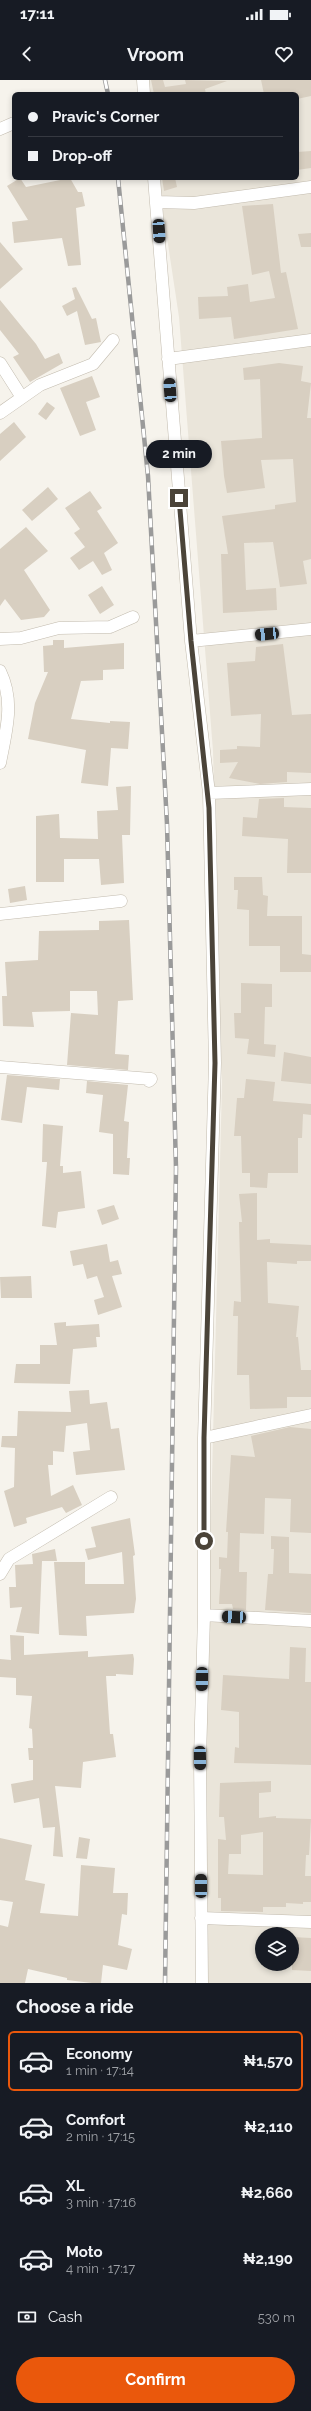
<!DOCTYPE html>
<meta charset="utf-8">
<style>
body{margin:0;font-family:Raleway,sans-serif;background:#20242c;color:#f1f3f6;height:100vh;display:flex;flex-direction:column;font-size:15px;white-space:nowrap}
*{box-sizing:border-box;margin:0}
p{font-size:13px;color:#9ea1a6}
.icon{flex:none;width:22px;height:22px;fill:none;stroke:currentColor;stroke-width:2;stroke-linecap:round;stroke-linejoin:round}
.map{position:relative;height:1903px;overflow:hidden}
.details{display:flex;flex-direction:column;background:#171b24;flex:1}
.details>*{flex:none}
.hud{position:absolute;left:12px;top:12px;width:287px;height:88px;border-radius:6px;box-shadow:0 2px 6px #0003;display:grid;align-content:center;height:88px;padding:0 16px;background:#171b24}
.fabs{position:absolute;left:255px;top:1847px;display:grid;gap:8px}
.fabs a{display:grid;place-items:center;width:44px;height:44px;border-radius:50%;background:#171b24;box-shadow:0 2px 6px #0003;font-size:20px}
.end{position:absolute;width:18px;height:18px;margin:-9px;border:5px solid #4b4439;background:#fff;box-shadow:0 0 0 2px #fff}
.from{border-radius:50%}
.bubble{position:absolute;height:28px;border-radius:14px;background:#171b24;box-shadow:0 2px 6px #0003;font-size:13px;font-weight:700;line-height:28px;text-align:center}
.car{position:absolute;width:12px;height:24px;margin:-12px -6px;border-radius:5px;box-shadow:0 0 3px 1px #0007;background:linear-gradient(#222 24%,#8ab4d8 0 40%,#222 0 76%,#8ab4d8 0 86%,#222 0)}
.hud b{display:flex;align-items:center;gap:14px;height:38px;font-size:15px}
.hud b+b{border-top:1px solid #363941}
.hud i{width:10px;height:10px;background:#f1f3f6}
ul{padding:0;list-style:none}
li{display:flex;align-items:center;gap:12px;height:60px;margin:0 8px 6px;padding:0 8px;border:2px solid transparent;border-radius:6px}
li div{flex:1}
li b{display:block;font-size:15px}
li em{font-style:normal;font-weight:700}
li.selected{border-color:#ea580c}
li>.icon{width:36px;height:36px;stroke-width:1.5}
h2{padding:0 16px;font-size:18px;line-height:48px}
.pay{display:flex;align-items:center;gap:10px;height:44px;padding:0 16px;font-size:15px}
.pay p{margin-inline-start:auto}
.primary-button{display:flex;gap:8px;margin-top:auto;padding:8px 16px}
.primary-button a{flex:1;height:46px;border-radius:24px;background:#ea580c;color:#fff;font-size:16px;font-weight:700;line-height:46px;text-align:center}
.status{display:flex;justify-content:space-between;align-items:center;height:28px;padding:0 20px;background:#171b24;direction:ltr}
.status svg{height:11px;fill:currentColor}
header{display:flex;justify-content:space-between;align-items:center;height:52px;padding:0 16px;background:#171b24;font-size:18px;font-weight:700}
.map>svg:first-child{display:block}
</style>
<div class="status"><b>17:11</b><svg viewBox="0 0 49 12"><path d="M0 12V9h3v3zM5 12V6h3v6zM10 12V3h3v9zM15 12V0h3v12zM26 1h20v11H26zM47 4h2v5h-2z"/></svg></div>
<header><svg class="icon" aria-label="back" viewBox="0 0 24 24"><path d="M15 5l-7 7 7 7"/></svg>Vroom<svg class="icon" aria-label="heart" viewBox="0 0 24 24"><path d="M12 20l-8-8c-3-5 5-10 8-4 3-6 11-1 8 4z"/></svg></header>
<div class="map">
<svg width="311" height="1903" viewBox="0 0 311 1903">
<rect width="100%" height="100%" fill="#f6f3ec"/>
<path fill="#eae5da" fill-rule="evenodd" d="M143,0H311V1903H205L203,1748L222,1004L213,671L179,237L158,98H297V14H145ZM262,1854H292V1884H262Z"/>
<path fill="#d8cfc1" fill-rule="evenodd" d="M151,0H163L165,7L186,4L185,0L227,1L205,9L206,14H154Z
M261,0H311V16L297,19V14H264Z
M311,71V88L297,90V72Z
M20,98L26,107L70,98L78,112H82L85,126L76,128L81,185L68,186L62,158L14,163L12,142L28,140L7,106Z
M162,98H175L177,107L164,111Z
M273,124L281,193L286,192L298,249L234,259L231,237L199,239L198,217L228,216L227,207L248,204L250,222L275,218L269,191L252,195L242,126Z
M311,153V167H301L298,154Z
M0,162L23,189L0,209Z
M76,207L92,239L96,238L101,262L85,265L77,231L67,236L62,226L75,219L72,208Z
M0,220L36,264L45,279L59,273L63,283L30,302L13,277L19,274L0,250Z
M279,283L303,286L301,301L311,303L307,338H311V479L303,481L307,504L280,507L273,462L244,463L246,510L276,508L277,530L223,533L221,474H228L222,436L275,429V425L296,422L293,379L261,380L265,408L227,413L224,396L221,361L262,358L260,299L244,300L243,288Z
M92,296L100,317L86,322L96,350L80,356L60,308Z
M47,322L55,328L46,340L38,334Z
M14,342L26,357L0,381V354Z
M48,407L58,419L32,441L22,430Z
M90,411L102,428L97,431L118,463L104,473L112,490L102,495L93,481L79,490L70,478L85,467L74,453L80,449L65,428Z
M26,447L48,471L24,490L50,530L44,537L21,540L5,519L0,526V469Z
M102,506L114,525L100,534L88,515Z
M53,560H64V568L124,563V589L103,590V600L81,601L71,639L110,643V641L130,642L128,669L111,668L108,706L81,703L86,670L28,659L35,623L48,592H44L43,566L53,565Z
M283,564L292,635L311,634V693L287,692V702L260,704L229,698L238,682L220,683V670L237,669V666L260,667L261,634L231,636L227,583L255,581L256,567Z
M131,706L130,755H122L124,803L101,805L99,779H64V802H36V736L59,734L60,758L98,759L97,731L118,730L116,707Z
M284,718V727L311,728V793H287L288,759L242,756L243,737L257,738L259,719Z
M234,797H262L263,815L268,816L267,836H302V874L311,875V892H280V866H249V830L237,829L238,810H234Z
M25,806L27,820L10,823L8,809Z
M129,840L133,920L118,921L115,974L129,975L128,990L67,985L71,933L98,935L97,911H70V931L32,932L34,947L3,946L2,916H7L5,882L38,880L39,851L99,850V841Z
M241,903L272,904V927H265L264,964L276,965L275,977L247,974L249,959L235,958L234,933H241Z
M284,972L311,977V1004L281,1001Z
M7,995L60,999L59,1010L27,1007L22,1043L1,1040Z
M246,999L275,1002L273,1021L311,1024V1035L303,1034L302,1058H298V1093H268L267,1108L250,1107V1093H242L241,1056H234L237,1018H244Z
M87,1001L128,1005L124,1041L129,1042L127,1078H130L129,1095L113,1094V1054L99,1052L103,1015L86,1013Z
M43,1044L63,1046L60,1086H63V1093L81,1091L85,1128L58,1132L56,1148L42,1146L47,1082H42Z
M257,1113V1160L270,1159V1163L311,1165V1181H297V1184L267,1182L268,1223L299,1226L296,1257H298L301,1290H311V1317H287V1328L250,1329L249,1295H237L238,1236H233L234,1221L241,1222L239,1142H242L239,1114Z
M114,1125L119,1139L102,1145L97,1130Z
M107,1164L110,1182L118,1180L122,1194L112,1196L122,1227L98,1235L94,1220L104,1217L97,1196L87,1199L83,1184L73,1186L70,1171Z
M31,1196L32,1218H1L0,1197Z
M66,1242V1246L99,1244L100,1257H96L97,1267L73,1269L70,1304L14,1303L16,1284H40V1265H57L54,1243Z
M89,1310L90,1324L107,1322L111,1349L119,1348L125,1390L76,1395L73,1372L90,1370L87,1343L66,1346L64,1372L53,1371V1385H48L51,1416L73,1405L82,1425L66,1433L62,1427L26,1438L27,1443L14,1447L4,1411L14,1407L15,1368L1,1367L2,1356H17L18,1331L71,1332L69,1311Z
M290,1347L311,1349V1453L290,1452L291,1419L265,1418L264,1454L240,1453L239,1492H247L246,1530L233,1529L232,1524H219L221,1489H219V1477L227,1478L228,1452H226L231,1375L255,1377L251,1356Z
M130,1438L135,1475L133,1476L136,1519L134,1533L86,1536L87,1556L59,1555L54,1482H85V1504H124L122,1472L88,1480L85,1469L96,1467L91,1447Z
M271,1456L289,1457V1493L311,1494V1533L265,1530L268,1494H273L274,1469H271Z
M55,1469L57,1481H42L39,1554L16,1552L22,1527L10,1528L9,1507H16L15,1485L33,1484L32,1474Z
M10,1555L24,1556V1575L88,1571V1577L133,1574L134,1579L133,1595L116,1594V1596H106L110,1654H113L116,1677L83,1682L81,1708L55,1706L60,1747H57H60L63,1777L53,1776L55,1747L43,1748L39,1718L14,1723L11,1704L33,1700V1680H29L28,1668H33L32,1649L29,1648L32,1616L16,1615V1598L0,1597V1579L11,1580Z
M290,1567L306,1568L305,1602H311V1685L234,1683L235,1667L239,1668V1632L221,1630L223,1595L289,1599Z
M271,1701V1712L259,1713V1738L276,1736V1738L311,1739L309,1775H306L305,1796H311V1822H303V1824L286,1823V1827H263V1832L221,1831V1818H218V1759L226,1760L224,1737H219L220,1703ZM263,1752V1795L228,1794L229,1774H241V1755Z
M79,1757L90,1759L87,1779L76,1778Z
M0,1758L32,1765L25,1800L45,1804L40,1833L78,1836L81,1785L115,1788L113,1813H128L127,1835L122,1834L118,1865L132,1869L127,1890L103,1885L101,1903H92L67,1900V1898L28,1889L25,1903H0V1845L8,1847L13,1822L0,1820Z
M292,1857L311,1858V1891L292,1890Z"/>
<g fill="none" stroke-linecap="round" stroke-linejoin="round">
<defs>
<path id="street" d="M143,0L144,14
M0,49L14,43
M154,98L191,561L209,713L215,983L204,1358V1535L200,1678L202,1903
M157,122L194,123L311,107
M168,279L311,260
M0,283L21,316
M0,333L40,305L93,284L113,260
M0,559L21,558L59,548L110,547L133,537
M191,561L311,549
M0,591C15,622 6,651 0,683
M209,713L311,709
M0,834L121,821
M0,987L151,999L149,1001
M204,1358L311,1335
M0,1494L9,1479L111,1417
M204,1535L311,1541
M201,1838L311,1842"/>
</defs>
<use href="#street" stroke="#c2bbae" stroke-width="13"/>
<use href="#street" stroke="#fff" stroke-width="12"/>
<defs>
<path id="rail" d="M105,0L108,14
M118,98L148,396L167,744L176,1088L165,1903"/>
</defs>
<use href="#rail" stroke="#9a9a9a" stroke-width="4.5"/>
<use href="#rail" stroke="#fff" stroke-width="3" stroke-dasharray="9" stroke-linecap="butt"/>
</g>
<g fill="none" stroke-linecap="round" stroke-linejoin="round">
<path stroke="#4b4439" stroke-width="5" d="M179,418L191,561L209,728L215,983L204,1358V1461"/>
</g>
</svg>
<div class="fabs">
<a><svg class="icon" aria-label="layers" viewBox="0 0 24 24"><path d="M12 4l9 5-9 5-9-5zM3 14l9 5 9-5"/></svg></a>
</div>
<i class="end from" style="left:204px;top:1461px"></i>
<i class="end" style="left:179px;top:418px"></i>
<div class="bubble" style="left:146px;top:360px;width:66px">2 min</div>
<i class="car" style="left:159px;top:151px;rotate:176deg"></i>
<i class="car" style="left:170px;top:310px;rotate:356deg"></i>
<i class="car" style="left:267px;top:554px;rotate:264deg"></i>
<i class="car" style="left:234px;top:1537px;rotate:273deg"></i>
<i class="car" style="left:202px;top:1599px;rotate:181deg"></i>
<i class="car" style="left:200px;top:1678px;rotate:179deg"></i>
<i class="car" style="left:201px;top:1806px;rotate:0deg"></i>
<div class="hud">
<b><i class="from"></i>Pravic's Corner</b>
<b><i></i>Drop-off</b>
</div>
</div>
<section class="details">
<h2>Choose a ride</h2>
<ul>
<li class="selected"><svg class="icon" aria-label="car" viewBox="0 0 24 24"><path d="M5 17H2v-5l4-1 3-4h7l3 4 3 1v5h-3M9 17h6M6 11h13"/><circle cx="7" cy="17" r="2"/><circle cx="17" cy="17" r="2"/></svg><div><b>Economy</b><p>1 min · 17:14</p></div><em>₦1,570</em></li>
<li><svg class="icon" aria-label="car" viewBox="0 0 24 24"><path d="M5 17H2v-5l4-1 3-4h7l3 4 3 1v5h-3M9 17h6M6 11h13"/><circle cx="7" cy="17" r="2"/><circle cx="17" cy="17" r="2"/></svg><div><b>Comfort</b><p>2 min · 17:15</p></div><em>₦2,110</em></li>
<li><svg class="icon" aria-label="car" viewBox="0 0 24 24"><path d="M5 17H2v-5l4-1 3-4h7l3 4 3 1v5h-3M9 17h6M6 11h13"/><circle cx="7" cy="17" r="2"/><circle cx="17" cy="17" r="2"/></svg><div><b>XL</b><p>3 min · 17:16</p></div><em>₦2,660</em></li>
<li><svg class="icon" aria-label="car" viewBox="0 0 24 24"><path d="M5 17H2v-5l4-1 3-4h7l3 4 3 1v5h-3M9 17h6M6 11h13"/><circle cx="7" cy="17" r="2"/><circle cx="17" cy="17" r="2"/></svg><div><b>Moto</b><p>4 min · 17:17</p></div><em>₦2,190</em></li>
</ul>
<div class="pay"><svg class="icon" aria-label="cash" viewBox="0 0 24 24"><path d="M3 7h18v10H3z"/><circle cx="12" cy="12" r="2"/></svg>Cash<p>530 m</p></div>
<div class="primary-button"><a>Confirm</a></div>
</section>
